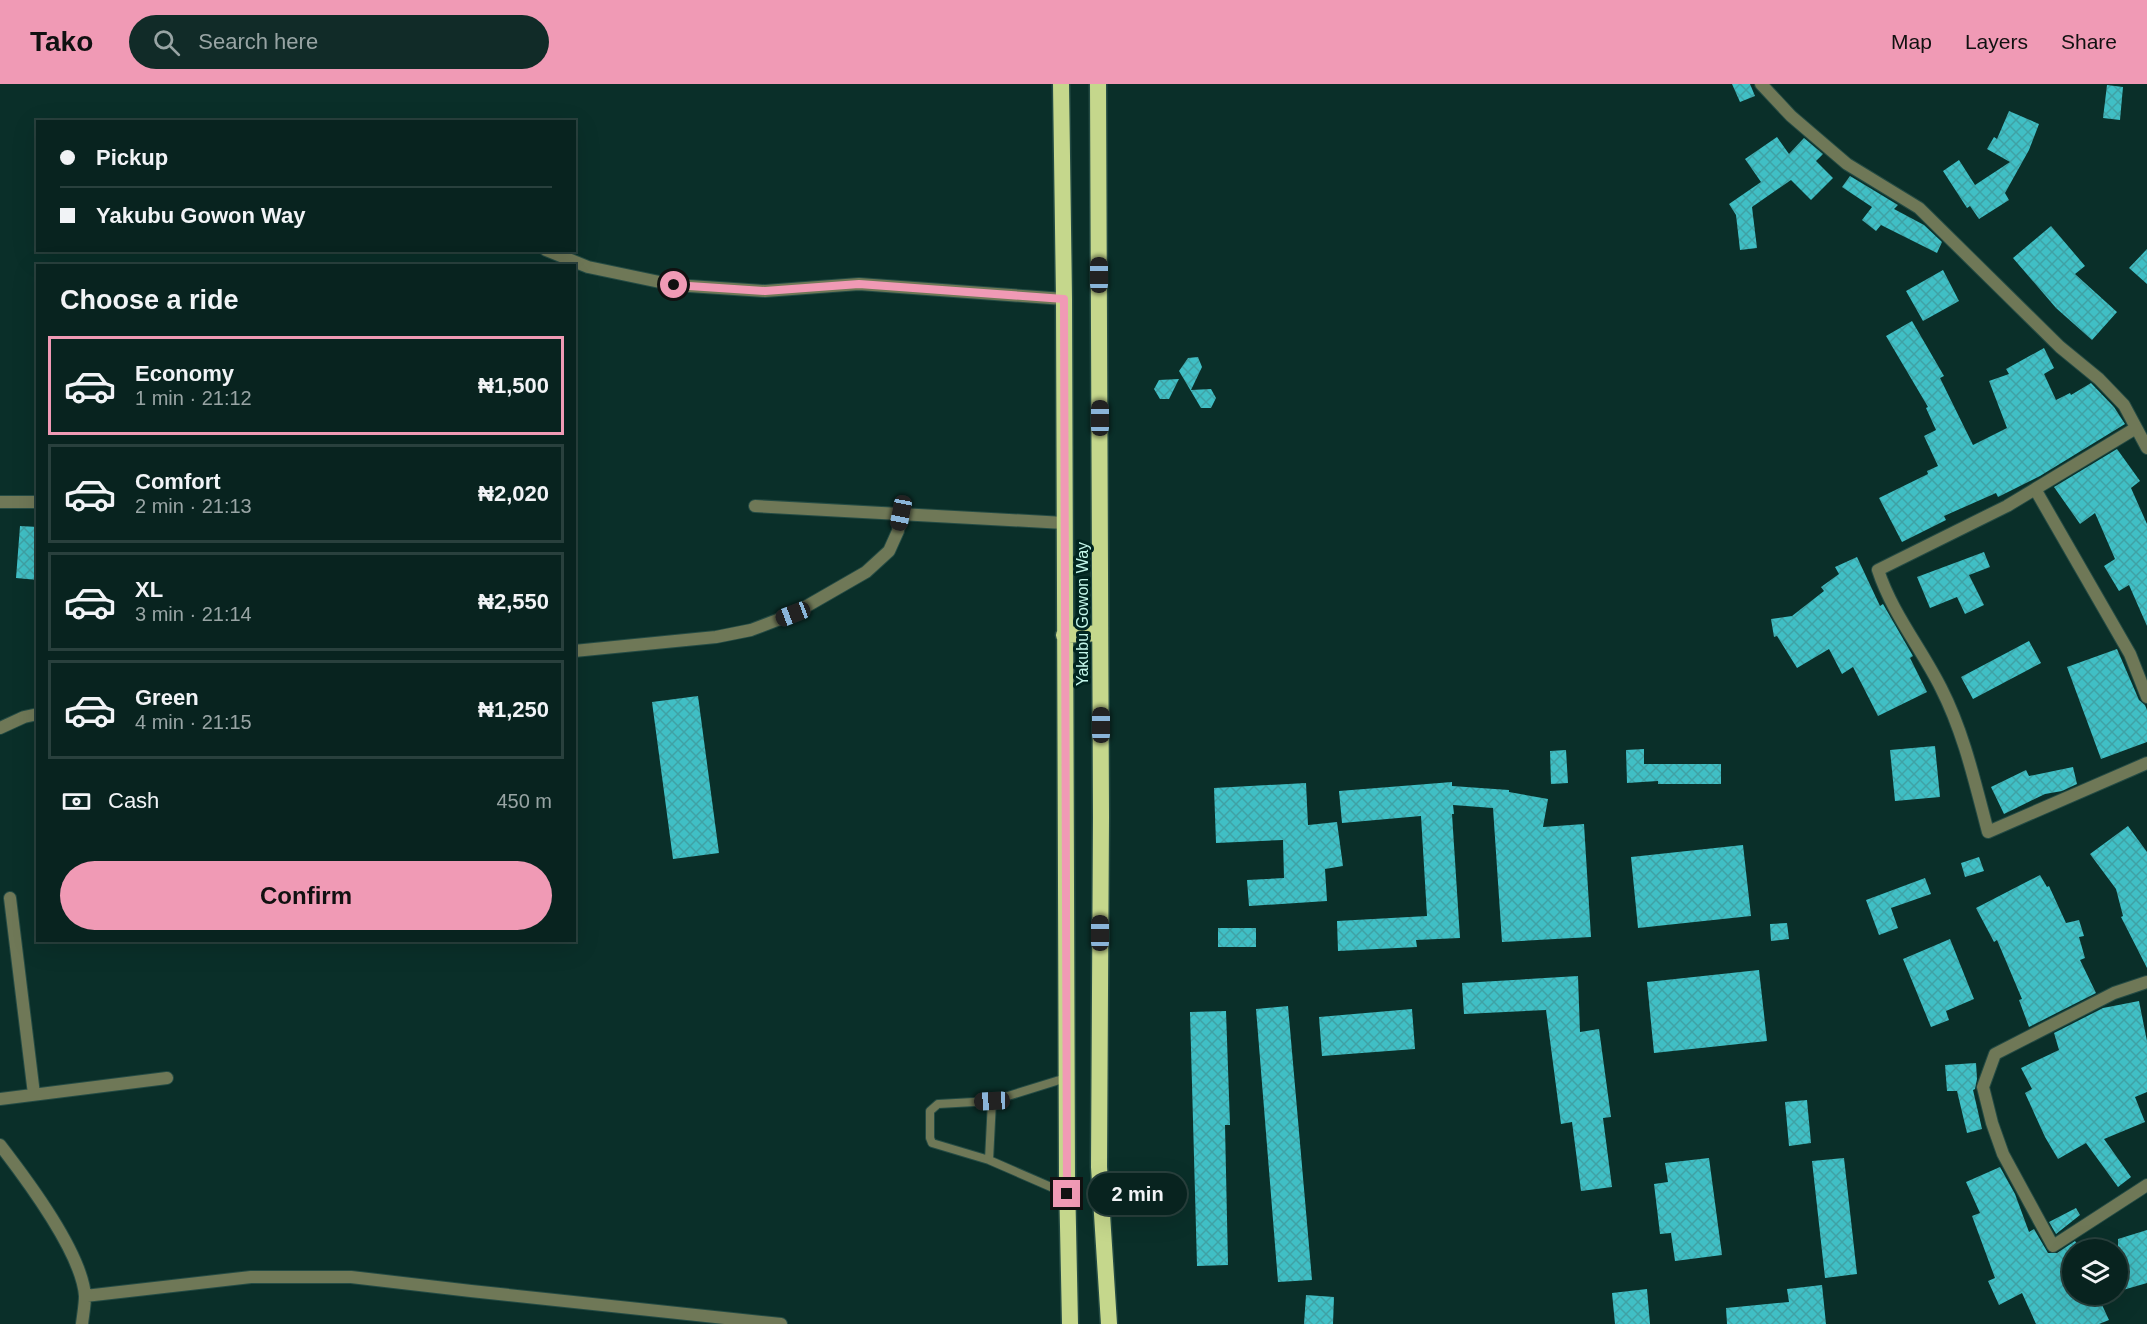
<!DOCTYPE html>
<meta charset="utf-8">
<style>
body{margin:0;font-family:Arial,sans-serif;background:#112b28;color:#f1f3f6;height:100vh;display:flex;flex-direction:column;font-size:22px;white-space:nowrap}
*{box-sizing:border-box;margin:0}
p{font-size:20px;color:#98a4a4}
.icon{flex:none;width:33px;height:33px;fill:none;stroke:currentColor;stroke-width:2;stroke-linecap:round;stroke-linejoin:round}
.map{position:relative;flex:1;overflow:hidden}
.side{position:absolute;left:36px;top:180px;width:540px;height:678px;display:flex;flex-direction:column;background:#08231f;border-radius:0px;box-shadow:0 6px 24px #0002,0 0 0 2px #29403d}
.side>*{flex:none}
.hud{position:absolute;left:36px;top:36px;width:540px;height:132px;border-radius:0px;box-shadow:0 6px 24px #0002,0 0 0 2px #29403d;display:grid;align-content:center;height:132px;padding:0 24px;background:#08231f}
.controls{position:absolute;left:2062px;top:1155px;display:grid;gap:12px}
.controls a{display:grid;place-items:center;width:66px;height:66px;border-radius:50%;background:#08231f;box-shadow:0 6px 24px #0002,0 0 0 2px #29403d;font-size:30px}
.end{position:absolute;width:27px;height:27px;margin:-14px;border:8px solid #f09ab5;background:#111;box-shadow:0 0 0 3px #111}
.from{border-radius:50%}
.bubble{position:absolute;height:42px;border-radius:21px;background:#08231f;box-shadow:0 6px 24px #0002,0 0 0 2px #29403d;font-size:20px;font-weight:700;line-height:42px;text-align:center}
.car{position:absolute;width:18px;height:36px;margin:-18px -9px;border-radius:8px;box-shadow:0 0 4px 2px #0007;background:linear-gradient(#222 24%,#8ab4d8 0 40%,#222 0 76%,#8ab4d8 0 86%,#222 0)}
.hud b{display:flex;align-items:center;gap:21px;height:57px;font-size:22px}
.hud b+b{border-top:2px solid #29403d}
.hud i{width:15px;height:15px;background:#f1f3f6}
ul{padding:0;list-style:none}
li{display:flex;align-items:center;gap:18px;height:99px;margin:0 12px 9px;padding:0 12px;border:3px solid #29403d;border-radius:0px}
li div{flex:1}
li b{display:block;font-size:22px}
li em{font-style:normal;font-weight:700}
li.active{border-color:#f09ab5}
li>.icon{width:54px;height:54px;stroke-width:1.5}
h2{padding:0 24px;font-size:27px;line-height:72px}
.pay{display:flex;align-items:center;gap:15px;height:66px;padding:0 24px;font-size:22px}
.pay p{margin-inline-start:auto}
.action{display:flex;gap:12px;margin-top:auto;padding:12px 24px}
.action a{flex:1;height:69px;border-radius:36px;background:#f09ab5;color:#111;font-size:24px;font-weight:700;line-height:69px;text-align:center}
header{display:flex;align-items:center;gap:36px;box-sizing:border-box;height:84px;padding:0 30px;background:#f09ab5;color:#111}
header strong{font-size:28px}
nav{display:flex;gap:33px;margin-inline-start:auto;font-size:21px}
.search{width:420px;height:54px;background:#112b28;display:flex;align-items:center;gap:15px;box-sizing:border-box;padding:0 21px;border-radius:33px;color:#98a4a4;font-size:22px}
.map>svg:first-child{display:block}
</style>
<header>
<strong>Tako</strong>
<div class="search"><svg class="icon" aria-label="search" viewBox="0 0 24 24"><circle cx="10" cy="10" r="6"/><path d="M15 15l6 6"/></svg>Search here</div>
<nav><a>Map</a><a>Layers</a><a>Share</a></nav>
</header>
<div class="map">
<svg width="2147" height="1240" viewBox="0 0 2147 1240">
<defs>
<pattern id="building-cross-hatch" width="8" height="8" patternUnits="userSpaceOnUse" patternTransform="scale(1.5)"><rect width="8" height="8" fill="#40bfc5"/><path d="M0 0l8 8M0 8l8-8" fill="none" stroke="#3fa2a5"/></pattern>
</defs>
<rect width="100%" height="100%" fill="#0a2f29"/>
<path fill="url(#building-cross-hatch)" d="M1732,0H1750L1755,12L1740,18Z
M2107,1L2123,3L2120,36L2103,34Z
M2009,27L2039,40L2029,66L2005,109L2009,116L1979,135L1970,122L1967,124L1943,87L1959,76L1975,101L2010,78L1987,65L1994,53L1997,55Z
M1777,53L1789,70L1804,54L1823,70L1816,77L1833,94L1811,116L1791,96L1752,123L1757,164L1740,166L1736,131L1729,120L1761,98L1745,75Z
M1850,92L1898,121L1894,125L1924,141L1942,158L1937,169L1881,141L1876,147L1862,136L1872,123L1842,103Z
M2051,142L2085,182L2075,190L2117,228L2092,256L2056,224L2013,174Z
M2147,165V200L2129,184Z
M1943,186L1959,217L1923,237L1906,207Z
M1912,237L1944,292L1940,294L1973,361L2007,344L1989,297L2009,290L2006,285L2044,264L2054,284L2044,290L2056,316L2070,309L2071,311L2091,299L2114,323L2125,340L2040,392L1998,413L1996,409L1944,432L1946,436L1902,458L1879,414L1928,390L1927,387L1938,382L1924,352L1936,346L1926,324L1928,323L1886,252Z
M1198,273L1202,283L1191,306L1211,305L1216,314L1211,324H1201L1179,287L1188,274Z
M1179,295L1169,315H1160L1154,305L1159,296Z
M2117,365L2140,397L2131,404L2147,440V542L2129,501L2119,507L2104,482L2115,475L2095,429L2080,440L2054,403Z
M20,442L38,443V496L16,494Z
M1984,468L1990,483L1969,491L1984,521L1965,530L1957,513L1930,524L1917,493Z
M1857,473L1880,522L1883,520L1913,572L1910,574L1927,608L1878,632L1853,583L1842,590L1829,565L1797,584L1777,552L1774,553L1771,535L1792,532L1824,507L1821,503L1839,490L1835,483Z
M2029,557L2041,579L1973,615L1961,593Z
M2117,565L2139,616L2145,621L2147,626V658L2101,675L2067,583Z
M698,612L719,769L673,775L652,618Z
M1935,662L1940,713L1895,717L1890,666Z
M1644,665V680H1721V700H1658V697L1627,699L1626,666Z
M1566,666L1568,699L1551,700L1550,667Z
M2073,683L2077,700L2062,707L2045,710L2004,730L1991,703L2026,686L2029,692Z
M1452,698V702L1509,706V708L1548,715L1543,743L1584,740L1591,853L1502,858L1493,724L1453,721L1454,730H1452L1460,854L1416,856L1417,863L1338,867L1337,837L1427,832L1421,732L1342,739L1339,707Z
M1306,699L1308,741L1337,738L1343,782L1325,785L1327,817L1249,822L1247,796L1284,794L1283,756L1216,759L1214,704Z
M2128,742L2147,768V884L2121,833L2123,832L2116,805L2090,770Z
M1743,761L1751,832L1638,844L1631,773Z
M1979,773L1984,787L1965,793L1961,779Z
M2040,791L2047,803L2049,802L2066,839L2079,836L2084,852L2079,853L2085,874L2080,876L2096,909L2029,943L2019,916L2022,915L1997,856L1994,858L1976,824Z
M1925,794L1931,810L1891,824L1898,844L1879,851L1866,816Z
M1787,839L1789,855L1771,857L1770,840Z
M1218,844H1256V863H1218Z
M1950,855L1974,915L1946,927L1949,936L1931,943L1903,875Z
M1759,886L1767,957L1654,969L1647,898Z
M1578,892L1580,948L1599,945L1611,1033L1603,1034L1612,1103L1581,1107L1572,1038L1561,1040L1546,926L1464,930L1462,899Z
M2139,917L2147,957V1008L2135,1013L2145,1038L2104,1055L2131,1093L2118,1103L2086,1059L2058,1075L2045,1053L2025,1009L2032,1005L2021,984L2059,966L2054,949L2103,924Z
M1288,922L1312,1196L1278,1198L1256,925Z
M1412,925L1415,965L1322,972L1319,933Z
M1226,927L1230,1041H1225L1228,1181L1197,1182L1190,928Z
M1976,979L1977,995L1975,1005L1973,1006L1982,1045L1967,1049L1957,1007H1947L1945,981Z
M1807,1016L1811,1059L1789,1062L1785,1018Z
M1709,1074L1722,1171L1675,1177L1671,1149L1660,1150L1654,1100L1668,1098L1665,1079Z
M1844,1074L1857,1190L1825,1194L1812,1077Z
M2000,1083L2015,1110L2029,1148L2034,1145L2048,1169H2057L2075,1157L2081,1166H2073V1210H2097L2109,1236L2099,1240H2036L2022,1209L1999,1221L1988,1197L1995,1194L1972,1132L1980,1129L1966,1098Z
M2076,1124L2080,1131L2056,1150L2049,1138Z
M2147,1146V1199L2123,1206L2118,1189V1155Z
M1822,1201L1826,1240H1727L1726,1224L1789,1218L1787,1205Z
M1647,1205L1650,1240H1615L1612,1209Z
M1306,1211L1334,1213L1333,1240H1304Z"/>
<g fill="none" stroke-linecap="round" stroke-linejoin="round">
<defs>
<path id="service" d="M1066,994L992,1017L989,1076L1067,1110
M989,1076L932,1059L930,1054V1027L938,1020L992,1017"/>
<path id="minor" d="M1761,0L1791,32L1847,80L1919,124L2060,263L2099,295L2124,321L2147,364
M546,166L588,183L674,201L765,207L859,200L1064,215
M2136,344L2007,422L1878,486C1892,529 1921,564 1941,604C1964,649 1975,699 1988,748L2147,679
M2035,405L2130,570L2147,613
M0,418H38
M755,422L1064,439
M574,567L716,553L751,546L793,530L866,488L889,467L898,447L901,429
M0,644L24,633L38,630
M10,814L34,1010
M2147,898L2114,909L1995,970L1983,1003L1992,1039L2003,1070L2053,1162L2147,1101
M0,1015L167,994
M0,1061C27,1096 82,1169 85,1212C85,1221 83,1231 82,1240
M85,1212L251,1193H351L471,1207L781,1240"/>
<path id="trunk" d="M1061,0L1064,215L1067,1094L1070,1240
M1098,0L1101,733L1099,1083L1109,1240
M1064,551L1100,549"/>
</defs>
<use href="#service" stroke="#244b44" stroke-width="10"/>
<use href="#minor" stroke="#244b44" stroke-width="14"/>
<use href="#trunk" stroke="#244b44" stroke-width="19"/>
<use href="#service" stroke="#6f7857" stroke-width="8"/>
<use href="#minor" stroke="#6f7857" stroke-width="12"/>
<use href="#trunk" stroke="#c5d78c" stroke-width="16"/>
</g>
<g fill="none" stroke-linecap="round" stroke-linejoin="round">
<path stroke="#f09ab5" stroke-width="8" d="M674,201L765,207L859,200L1064,215L1067,1110"/>
</g>
<g text-anchor="middle" dominant-baseline="central" stroke-width="6" stroke-linejoin="round" paint-order="stroke">
<g font-size="16" fill="#c4f7eb" stroke="#002520">
<text transform="translate(1082 530) rotate(-90)">Yakubu Gowon Way</text>
</g>
</g>
</svg>
<div class="controls">
<a><svg class="icon" aria-label="layers" viewBox="0 0 24 24"><path d="M12 4l9 5-9 5-9-5zM3 14l9 5 9-5"/></svg></a>
</div>
<i class="end from" style="left:674px;top:201px"></i>
<i class="end" style="left:1067px;top:1110px"></i>
<div class="bubble" style="left:1088px;top:1089px;width:99px">2 min</div>
<i class="car" style="left:1099px;top:191px;rotate:0deg"></i>
<i class="car" style="left:1100px;top:334px;rotate:0deg"></i>
<i class="car" style="left:901px;top:429px;rotate:191deg"></i>
<i class="car" style="left:793px;top:530px;rotate:249deg"></i>
<i class="car" style="left:1101px;top:641px;rotate:0deg"></i>
<i class="car" style="left:1100px;top:849px;rotate:0deg"></i>
<i class="car" style="left:992px;top:1017px;rotate:267deg"></i>
<div class="hud">
<b><i class="from"></i>Pickup</b>
<b><i></i>Yakubu Gowon Way</b>
</div>
<section class="side">
<h2>Choose a ride</h2>
<ul>
<li class="active"><svg class="icon" aria-label="car" viewBox="0 0 24 24"><path d="M5 17H2v-5l4-1 3-4h7l3 4 3 1v5h-3M9 17h6M6 11h13"/><circle cx="7" cy="17" r="2"/><circle cx="17" cy="17" r="2"/></svg><div><b>Economy</b><p>1 min · 21:12</p></div><em>₦1,500</em></li>
<li><svg class="icon" aria-label="car" viewBox="0 0 24 24"><path d="M5 17H2v-5l4-1 3-4h7l3 4 3 1v5h-3M9 17h6M6 11h13"/><circle cx="7" cy="17" r="2"/><circle cx="17" cy="17" r="2"/></svg><div><b>Comfort</b><p>2 min · 21:13</p></div><em>₦2,020</em></li>
<li><svg class="icon" aria-label="car" viewBox="0 0 24 24"><path d="M5 17H2v-5l4-1 3-4h7l3 4 3 1v5h-3M9 17h6M6 11h13"/><circle cx="7" cy="17" r="2"/><circle cx="17" cy="17" r="2"/></svg><div><b>XL</b><p>3 min · 21:14</p></div><em>₦2,550</em></li>
<li><svg class="icon" aria-label="car" viewBox="0 0 24 24"><path d="M5 17H2v-5l4-1 3-4h7l3 4 3 1v5h-3M9 17h6M6 11h13"/><circle cx="7" cy="17" r="2"/><circle cx="17" cy="17" r="2"/></svg><div><b>Green</b><p>4 min · 21:15</p></div><em>₦1,250</em></li>
</ul>
<div class="pay"><svg class="icon" aria-label="cash" viewBox="0 0 24 24"><path d="M3 7h18v10H3z"/><circle cx="12" cy="12" r="2"/></svg>Cash<p>450 m</p></div>
<div class="action"><a>Confirm</a></div>
</section>
</div>
